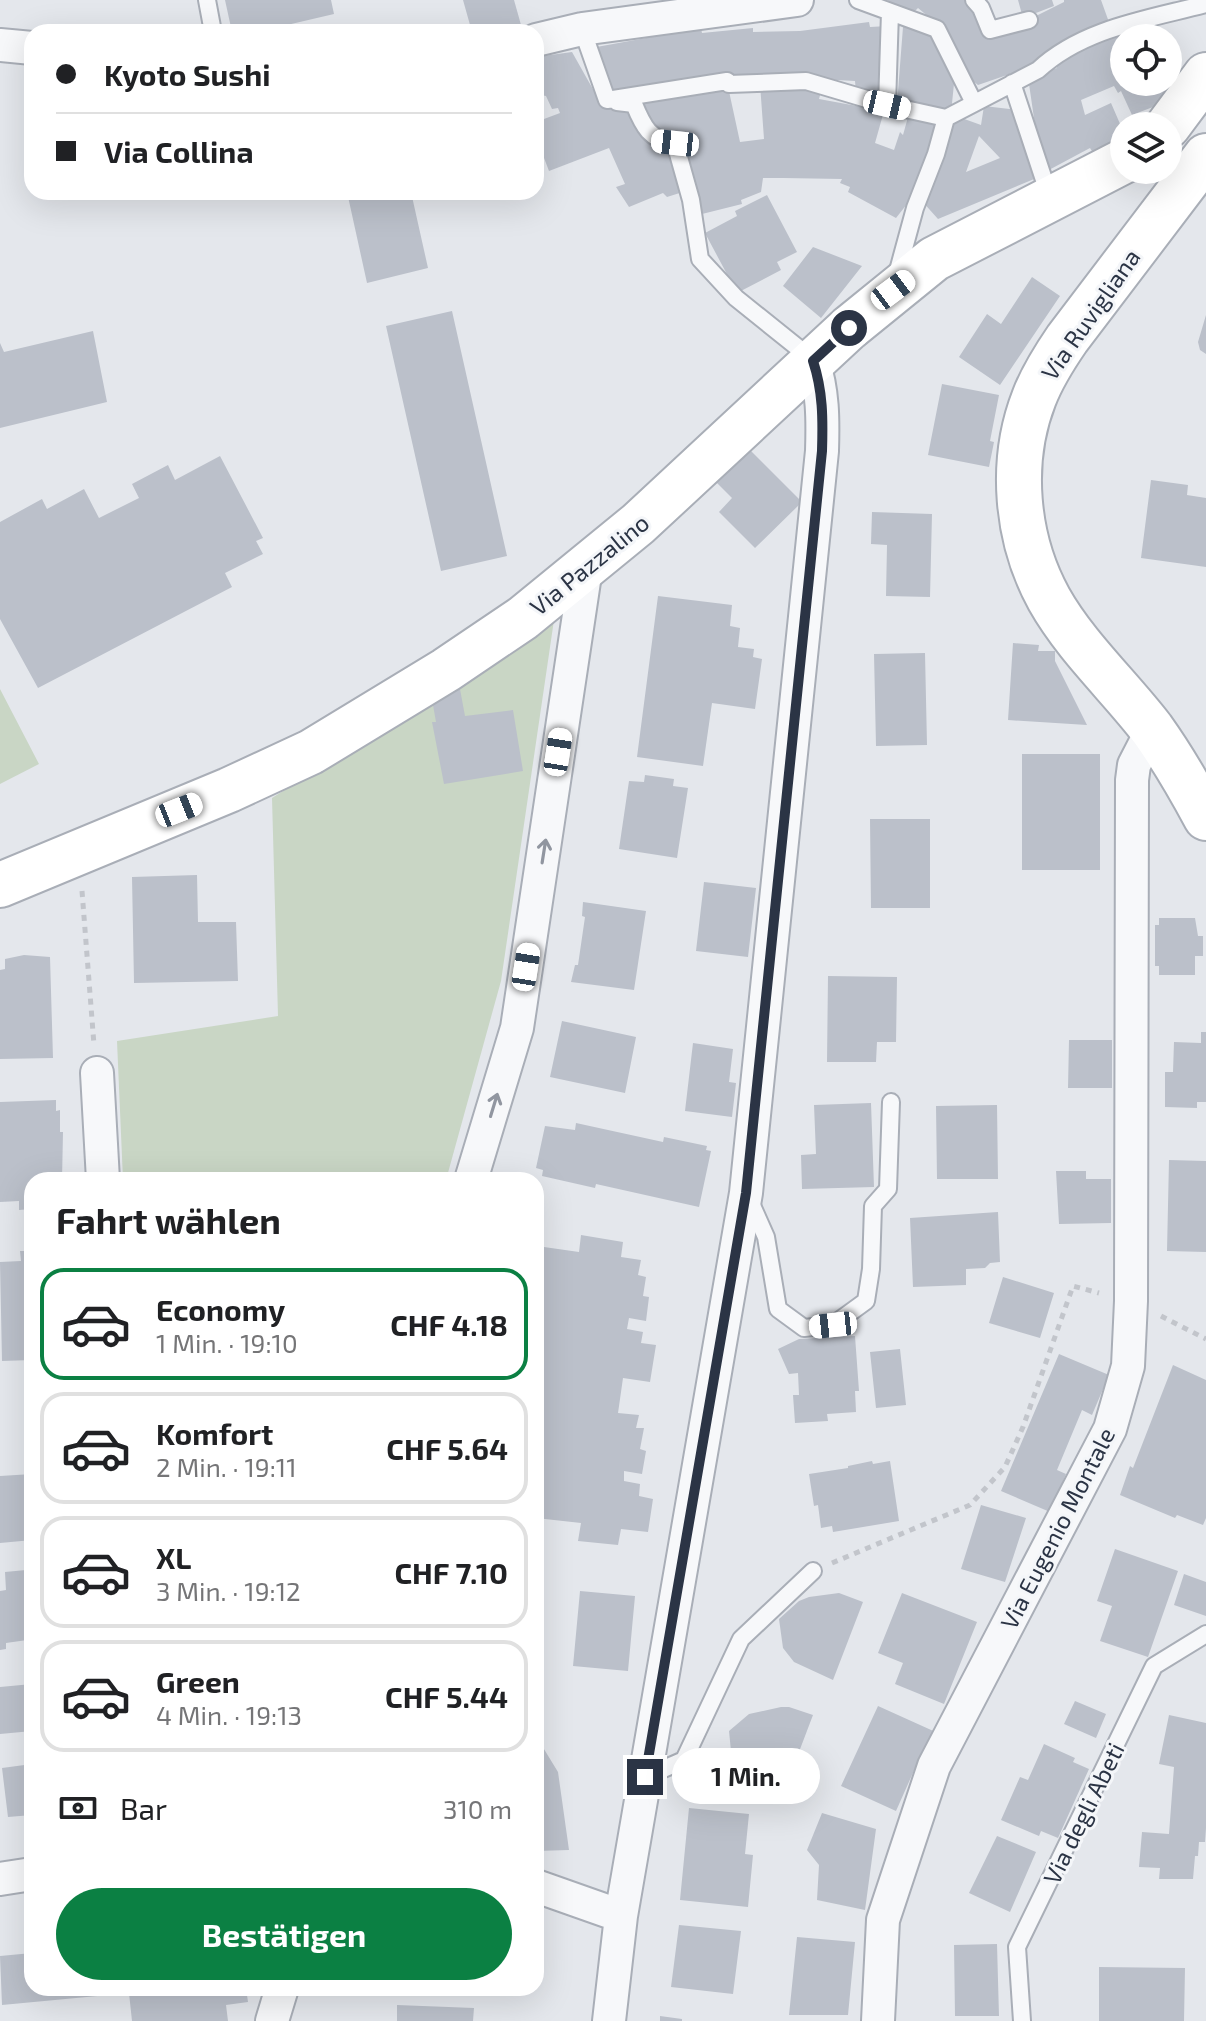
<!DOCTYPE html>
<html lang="de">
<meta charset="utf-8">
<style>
body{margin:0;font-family:"Exo 2",sans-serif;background:#f2f2f2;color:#202124;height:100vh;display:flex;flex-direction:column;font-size:30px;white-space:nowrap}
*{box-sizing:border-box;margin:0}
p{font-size:26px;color:#757577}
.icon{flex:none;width:44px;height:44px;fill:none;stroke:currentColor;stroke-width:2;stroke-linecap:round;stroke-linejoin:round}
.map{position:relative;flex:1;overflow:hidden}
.sheet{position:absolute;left:24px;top:1172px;width:520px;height:824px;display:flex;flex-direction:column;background:#fff;border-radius:24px;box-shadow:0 8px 32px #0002}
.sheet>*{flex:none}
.top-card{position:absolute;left:24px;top:24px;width:520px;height:176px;border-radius:24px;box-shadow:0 8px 32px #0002;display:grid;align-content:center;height:176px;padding:0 32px;background:#fff}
.tools{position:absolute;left:1110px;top:24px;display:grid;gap:16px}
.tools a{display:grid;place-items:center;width:72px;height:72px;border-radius:50%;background:#fff;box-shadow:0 8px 32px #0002;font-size:40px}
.end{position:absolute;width:36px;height:36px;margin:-18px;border:10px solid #2b3445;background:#fff;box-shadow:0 0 0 4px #fff}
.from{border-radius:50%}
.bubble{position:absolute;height:56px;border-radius:28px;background:#fff;box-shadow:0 8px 32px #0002;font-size:26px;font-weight:700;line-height:56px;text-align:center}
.car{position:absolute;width:24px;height:48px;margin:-24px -12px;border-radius:10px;box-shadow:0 0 6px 2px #0007;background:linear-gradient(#fff 24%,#345 0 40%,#fff 0 76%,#345 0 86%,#fff 0)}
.top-card b{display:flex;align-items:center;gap:28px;height:76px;font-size:30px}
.top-card b+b{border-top:2px solid #e0e0e0}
.top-card i{width:20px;height:20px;background:#202124}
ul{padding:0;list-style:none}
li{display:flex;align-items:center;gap:24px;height:112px;margin:0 16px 12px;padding:0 16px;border:4px solid #e0e0e0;border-radius:24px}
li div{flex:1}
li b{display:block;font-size:30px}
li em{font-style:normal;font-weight:700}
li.selected{border-color:#0b8043}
li>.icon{width:72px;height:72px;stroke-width:1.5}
h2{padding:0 32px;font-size:36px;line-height:96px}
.pay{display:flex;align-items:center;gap:20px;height:88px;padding:0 32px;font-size:30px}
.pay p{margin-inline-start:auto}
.cta{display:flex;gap:16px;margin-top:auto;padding:16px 32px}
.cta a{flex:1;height:92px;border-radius:48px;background:#0b8043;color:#fff;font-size:32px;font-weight:700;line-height:92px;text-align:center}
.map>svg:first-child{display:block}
</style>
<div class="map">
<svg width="1206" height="2021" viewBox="0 0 1206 2021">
<rect width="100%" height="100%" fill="#e4e7ec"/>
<path fill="#c9d6c5" d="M554,620L501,981L446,1180H123L117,1041L278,1016L272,798Z
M0,689L39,764L0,784Z"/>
<path fill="#bbc0ca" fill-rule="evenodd" d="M225,0H331L334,14L257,32H232Z
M463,0H514L523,32H472Z
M887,0H970L988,34L1030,19L1064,2V0H1101L1110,25L1030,67L978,85L962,72L942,28L918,8L910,16Z
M1018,0H1052L1054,6L1023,18Z
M869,22L870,27L888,26L882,97L856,92L855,81L800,78L611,96L591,48L701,28L702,33L753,28V32L800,31Z
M903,27L937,31L955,74L951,113L897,104Z
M1129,27L1133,38H1124V82H1166L1169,90L1153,107L1132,115L1121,91L1118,93L1114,86L1081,100L1085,115L1111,103L1124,133V141L1095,156L1090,148L1047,171L1036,132L1028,77L1057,68L1053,59Z
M572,52L603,107L609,104L632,106L653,149L667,145L686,191L667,197L663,193L629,207L616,187L625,184L609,148L549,171L536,137V122L560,113L558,108L552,109L546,96L541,95L536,87V57Z
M727,82L740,142L764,139L760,84L822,88L819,99L884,111L875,143L894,150L900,132L903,135L908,117L939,124L936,148L907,204L896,218L848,192L850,187L840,183L842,179L783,178H763L761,192L741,200L742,204L702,214L677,131L655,134L636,103Z
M984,106L1019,110L1039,177L938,219L921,200L944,140L956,116L981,125ZM979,136L1000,158L966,172Z
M347,192H411L428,268L367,283Z
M767,195L797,252L777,262L781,270L737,293L705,233L737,216L735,211Z
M813,247L862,266L821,318L783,286Z
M1032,277L1060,296L1000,385L959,357L987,314L1001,324Z
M452,311L507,556L441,571L386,326Z
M1206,315V354L1200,350L1198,342Z
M93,331L107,402L0,428V343L4,352Z
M942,384L999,395L990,441L994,442L989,467L928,455Z
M748,448L802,502L755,548L719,512L732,498L715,481Z
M220,456L263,538L256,541L263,554L225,573L232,587L38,688L0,619V522L42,499L47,509L84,489L99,518L139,498L132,484L168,465L175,480Z
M1151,480L1188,485L1187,495L1206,498V567L1141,558Z
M872,512L932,514L930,597L886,596L887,545L871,544Z
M658,596L732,605L730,626L740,628L738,647L754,649L753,657L762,659L755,709L712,703L703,766L637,757Z
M1013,643L1039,645L1038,651H1055V661L1087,725L1008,720Z
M925,653L927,745L876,746L874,654Z
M460,689L465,716L513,710L523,771L444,784L432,722H436L433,705Z
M1022,754H1100V870H1022Z
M645,775L674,779L673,786L688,788L677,858L619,849L629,781L644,782Z
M870,819H930V908H871Z
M197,875L198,922H236L238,981L134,983L132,877Z
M704,882L756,888L748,957L696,951Z
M583,902L646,911L634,990L571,982L575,965H578L585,917L582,916Z
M1159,918H1195L1198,936H1203V956H1195V975H1159V966H1155V925H1159Z
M24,955L50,957L53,1058L0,1059V970L5,969V959Z
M828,976L897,977L896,1042H877L876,1062H827Z
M562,1021L636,1037L625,1093L550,1077Z
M1201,1032H1206V1102H1197V1108L1165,1107V1072H1173L1174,1042L1201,1043Z
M1069,1040H1112V1088H1068Z
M693,1043L733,1049L729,1082L736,1083L732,1117L685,1111Z
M56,1100V1111L60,1110V1132H63L62,1180H32V1209L19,1210V1201L0,1202V1102Z
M871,1103L874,1187L802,1189L801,1155L816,1154L814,1105Z
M997,1105L998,1179H937L936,1106Z
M576,1123L663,1142L664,1137L707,1146L706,1150L711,1151L699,1207L596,1184L595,1188L542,1176L543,1170L536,1168L545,1126L575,1130Z
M1169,1160L1206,1161V1252L1167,1251Z
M1056,1171H1086V1179H1111V1223L1059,1224Z
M998,1212L1000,1262L990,1263L985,1268L966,1269V1285L913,1287L910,1218Z
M581,1235L623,1242L621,1257L641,1260L638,1275L646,1277L643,1296L649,1297L646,1321L629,1318L627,1329L643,1332L641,1343L656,1345L650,1382L623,1378L618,1413L639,1415L636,1428H644L640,1449L646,1451L642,1474L624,1471V1481L640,1484L639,1496L653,1499L648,1532L621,1529L618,1545L578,1541L581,1523L536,1518V1485L540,1459H536V1389L540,1365L536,1364V1353L543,1306L536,1305L537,1246L579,1252Z
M20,1251H32V1360L2,1361L0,1262L21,1261Z
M1003,1277L1054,1293L1040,1338L989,1323Z
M855,1336L859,1391H855L856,1412L827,1414L828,1421L795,1423L793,1395H799L798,1373L789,1374L778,1349L799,1339Z
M900,1349L906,1405L876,1408L870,1352Z
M1059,1354L1109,1375L1092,1415L1082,1410L1057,1470L1066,1474L1050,1512L1001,1491Z
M1173,1365L1206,1380V1518L1203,1525L1177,1515L1175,1518L1120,1495L1130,1466L1133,1468Z
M872,1461L873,1464L890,1461L899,1521L833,1532L832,1526L821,1528L818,1505L814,1506L809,1474L848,1468V1466Z
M32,1474V1540L0,1543V1476Z
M981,1505L1026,1518L1005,1582L961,1569Z
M1115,1549L1178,1571L1148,1657L1100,1641L1112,1606L1097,1601Z
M26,1570L27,1588H32V1648L28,1649L27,1640L6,1643V1649L0,1650V1591L6,1590L5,1572Z
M1184,1574L1206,1582V1616L1174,1605Z
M580,1591L635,1596L628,1671L573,1666Z
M839,1593L863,1602L833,1680L794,1662L783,1648L779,1619L799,1601L809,1597Z
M902,1593L977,1622L944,1704L895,1684L903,1663L878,1653Z
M32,1684V1731L0,1734V1687Z
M1075,1701L1106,1714L1096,1738L1064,1724Z
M878,1706L940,1734L924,1769L916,1766L896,1811L841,1786Z
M781,1707H789L813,1715L783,1794L751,1780L738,1769L731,1751L729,1731L749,1714Z
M1169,1715L1206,1723V1828L1205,1842H1199L1198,1856H1195L1193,1879H1159L1160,1868L1139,1867L1142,1832L1169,1834L1174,1767L1159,1764Z
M536,1736L558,1772L569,1850L536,1851Z
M1044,1744L1075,1758L1073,1762L1089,1769L1058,1838L1041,1831L1039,1836L1001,1820L1020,1777L1028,1780Z
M32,1764V1815L8,1817L2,1768Z
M689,1808L749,1814L745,1854L753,1855L748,1907L680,1900Z
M822,1813L876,1829L865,1910L817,1900L819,1865L807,1850Z
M997,1836L1036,1852L1010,1912L969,1893Z
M679,1925L741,1931L733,1994L671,1987Z
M797,1937L855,1942L848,2015H789Z
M997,1944L999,2016H955L954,1945Z
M32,1953V1988H246L248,2002L226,2005L228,2021H132L129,1993L2,2005L0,1956Z
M1099,1967L1185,1968L1184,2021H1099Z
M397,2005L474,2008L473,2021H397Z
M660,2016L682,2019V2021H660Z"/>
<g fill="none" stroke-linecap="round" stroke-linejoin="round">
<defs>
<path id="lane" d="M207,0L213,32
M858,0L937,29L974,103
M974,0L981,8L990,30L1029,20
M582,29L607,100L727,81L729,84L806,81L887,105L946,118
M1012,83L1050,198
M617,102L634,104C643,126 650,141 675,143L691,200L700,259L736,298L812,359
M887,105L890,12
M896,278L915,208L936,154L946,118L1038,70C1083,28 1149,19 1206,4
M750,1201L766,1237L778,1309L804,1328L833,1325L866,1301L871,1269L873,1206L888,1189L891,1102
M645,1777L684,1760L741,1639L813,1571
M1022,2021L1017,1947L1154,1666L1206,1634"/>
<path id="street" d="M536,40L582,29L797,0
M0,45L32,48
M97,1073L103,1180
M471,1180L517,1028L586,568
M0,1879L32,1874
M536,1886L621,1916
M272,2021L282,1988
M609,2021L621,1916L746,1193L822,451C823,419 823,391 813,361
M878,2021L883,1920L934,1766L1110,1429L1128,1366L1131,1301L1132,780L1134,765L1152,730"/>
<path id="secondary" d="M1168,126L1206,75
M1206,156L1067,339C1054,358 1042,377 1034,398C1009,462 1016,539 1049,599C1076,647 1119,686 1152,729C1172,757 1190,788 1206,818
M0,885L229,790L311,752L446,670L523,618L638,524L849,328L934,259L1124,161"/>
</defs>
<use href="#lane" stroke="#a9aeb7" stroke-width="20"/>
<use href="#street" stroke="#a9aeb7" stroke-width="36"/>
<use href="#secondary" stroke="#a9aeb7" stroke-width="48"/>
<path stroke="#c2c5cb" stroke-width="5" stroke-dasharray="6 6" stroke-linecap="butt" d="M82,891L94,1045
M1161,1316L1206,1339
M832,1563L970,1505L1005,1467L1023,1427L1073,1286L1099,1293"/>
<use href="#lane" stroke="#f7f8fa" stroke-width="16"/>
<use href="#street" stroke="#f7f8fa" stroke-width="32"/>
<use href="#secondary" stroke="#fff" stroke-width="44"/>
</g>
<defs><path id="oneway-shaft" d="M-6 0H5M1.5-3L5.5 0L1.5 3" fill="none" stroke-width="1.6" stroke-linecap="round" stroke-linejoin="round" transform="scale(2)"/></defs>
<g stroke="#9196a0">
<use href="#oneway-shaft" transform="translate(544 851) rotate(-81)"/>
<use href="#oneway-shaft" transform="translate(494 1105) rotate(-73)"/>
</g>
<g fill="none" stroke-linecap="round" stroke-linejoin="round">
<path stroke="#2b3445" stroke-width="10" d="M645,1777L746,1193L822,451C823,419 823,391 813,361L849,328"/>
</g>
<g text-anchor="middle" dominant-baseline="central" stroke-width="6" stroke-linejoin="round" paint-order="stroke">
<g font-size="24" fill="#2b3445" stroke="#f4f6f9">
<text transform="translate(1090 314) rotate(-55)">Via Ruvigliana</text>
<text transform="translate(589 564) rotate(-39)">Via Pazzalino</text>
<text transform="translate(1057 1528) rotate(-63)">Via Eugenio Montale</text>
<text transform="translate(1083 1813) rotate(-64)">Via degli Abeti</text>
</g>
</g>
</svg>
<div class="tools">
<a><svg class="icon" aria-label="locate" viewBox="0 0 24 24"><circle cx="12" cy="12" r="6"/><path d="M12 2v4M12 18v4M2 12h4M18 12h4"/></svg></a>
<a><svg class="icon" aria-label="layers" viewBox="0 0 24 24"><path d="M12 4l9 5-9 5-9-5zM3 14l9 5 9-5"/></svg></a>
</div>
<i class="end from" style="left:849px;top:328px"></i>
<i class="end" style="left:645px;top:1777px"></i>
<div class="bubble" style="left:672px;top:1748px;width:148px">1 Min.</div>
<i class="car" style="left:887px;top:105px;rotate:103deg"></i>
<i class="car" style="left:675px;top:143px;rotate:276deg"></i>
<i class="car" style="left:893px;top:290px;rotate:53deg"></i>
<i class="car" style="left:558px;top:752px;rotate:9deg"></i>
<i class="car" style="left:179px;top:810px;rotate:68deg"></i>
<i class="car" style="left:526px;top:967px;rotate:9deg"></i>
<i class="car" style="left:833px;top:1325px;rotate:264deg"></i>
<div class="top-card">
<b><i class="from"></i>Kyoto Sushi</b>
<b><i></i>Via Collina</b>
</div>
<section class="sheet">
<h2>Fahrt wählen</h2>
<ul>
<li class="selected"><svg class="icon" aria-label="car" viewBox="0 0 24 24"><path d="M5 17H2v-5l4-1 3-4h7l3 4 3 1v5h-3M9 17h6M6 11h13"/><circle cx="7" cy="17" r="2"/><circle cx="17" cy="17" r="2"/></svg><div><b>Economy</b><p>1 Min. · 19:10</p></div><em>CHF 4.18</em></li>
<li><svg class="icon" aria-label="car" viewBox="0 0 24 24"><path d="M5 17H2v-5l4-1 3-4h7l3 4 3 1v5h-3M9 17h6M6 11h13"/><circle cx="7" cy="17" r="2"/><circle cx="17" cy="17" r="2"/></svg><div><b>Komfort</b><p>2 Min. · 19:11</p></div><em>CHF 5.64</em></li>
<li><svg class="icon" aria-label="car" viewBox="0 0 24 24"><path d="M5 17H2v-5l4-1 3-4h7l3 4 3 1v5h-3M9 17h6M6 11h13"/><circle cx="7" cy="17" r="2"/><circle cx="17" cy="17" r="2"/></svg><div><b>XL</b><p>3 Min. · 19:12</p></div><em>CHF 7.10</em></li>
<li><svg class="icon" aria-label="car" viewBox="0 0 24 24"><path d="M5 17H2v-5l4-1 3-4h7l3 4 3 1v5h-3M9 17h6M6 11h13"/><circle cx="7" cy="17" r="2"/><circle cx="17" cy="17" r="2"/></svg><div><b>Green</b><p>4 Min. · 19:13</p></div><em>CHF 5.44</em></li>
</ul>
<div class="pay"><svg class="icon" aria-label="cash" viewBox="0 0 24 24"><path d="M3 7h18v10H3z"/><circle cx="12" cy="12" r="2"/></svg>Bar<p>310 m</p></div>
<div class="cta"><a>Bestätigen</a></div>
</section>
</div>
